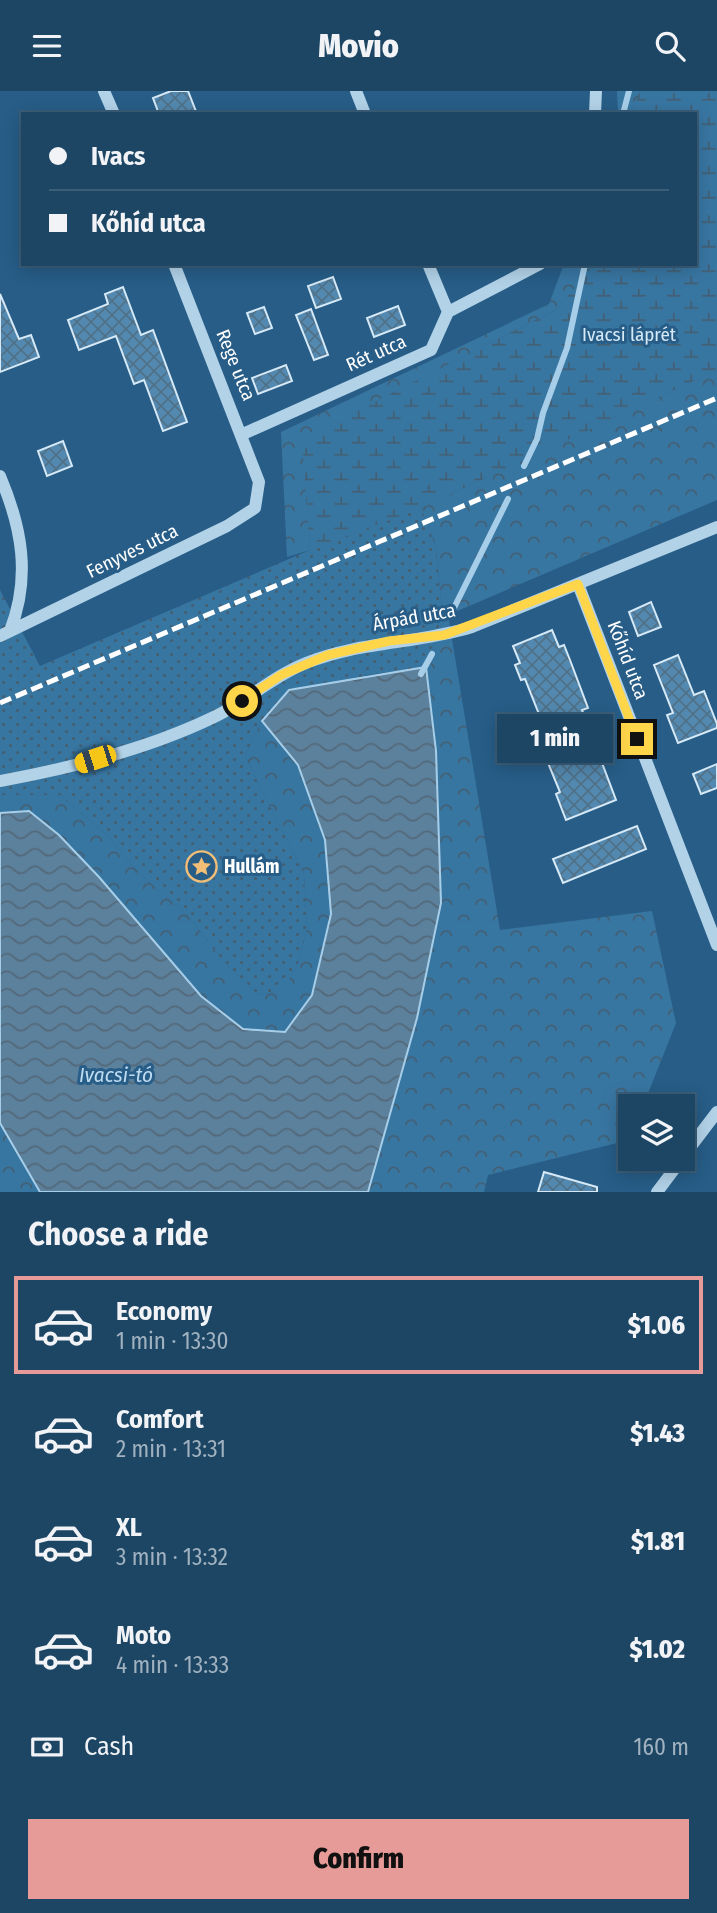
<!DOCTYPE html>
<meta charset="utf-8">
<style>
body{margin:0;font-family:"Fira Sans Condensed",sans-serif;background:#2a506e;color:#f1f3f6;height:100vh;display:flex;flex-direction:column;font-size:26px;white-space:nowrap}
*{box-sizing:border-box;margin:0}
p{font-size:23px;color:#a0b1bf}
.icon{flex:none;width:38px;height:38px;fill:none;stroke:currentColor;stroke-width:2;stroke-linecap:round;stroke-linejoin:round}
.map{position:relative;height:1101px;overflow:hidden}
.side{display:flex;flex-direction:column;background:#1d4665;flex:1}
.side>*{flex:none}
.top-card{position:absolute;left:21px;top:21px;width:676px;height:154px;border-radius:0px;box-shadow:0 4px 18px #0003,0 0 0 2px #3b5e79;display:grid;align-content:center;height:154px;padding:0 28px;background:#1d4665}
.fabs{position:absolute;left:618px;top:1003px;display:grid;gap:14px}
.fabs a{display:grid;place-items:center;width:77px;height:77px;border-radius:0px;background:#1d4665;box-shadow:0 4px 18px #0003,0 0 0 2px #3b5e79;font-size:35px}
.end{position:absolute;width:32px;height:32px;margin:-16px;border:9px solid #ffd54a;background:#111;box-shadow:0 0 0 4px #111}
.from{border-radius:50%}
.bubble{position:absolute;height:49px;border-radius:0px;background:#1d4665;box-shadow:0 4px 18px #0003,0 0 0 2px #3b5e79;font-size:23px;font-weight:800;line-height:49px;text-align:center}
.car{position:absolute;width:21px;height:42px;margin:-21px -10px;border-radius:9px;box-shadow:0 0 5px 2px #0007;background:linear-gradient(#f5c518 24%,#345 0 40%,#f5c518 0 76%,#345 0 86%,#f5c518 0)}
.top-card b{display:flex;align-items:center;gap:24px;height:66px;font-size:26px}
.top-card b+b{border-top:2px solid #3b5e79}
.top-card i{width:18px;height:18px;background:#f1f3f6}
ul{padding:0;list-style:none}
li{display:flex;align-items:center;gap:21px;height:98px;margin:0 14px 10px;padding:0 14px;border:4px solid transparent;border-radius:0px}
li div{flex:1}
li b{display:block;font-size:26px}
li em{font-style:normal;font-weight:800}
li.on{border-color:#e69b98}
li>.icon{width:63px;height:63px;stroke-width:1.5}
h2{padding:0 28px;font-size:32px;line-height:84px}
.pay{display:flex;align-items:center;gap:18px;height:77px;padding:0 28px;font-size:26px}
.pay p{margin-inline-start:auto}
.primary-button{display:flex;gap:14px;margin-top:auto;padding:14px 28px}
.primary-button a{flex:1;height:80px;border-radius:0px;background:#e69b98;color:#111;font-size:28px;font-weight:800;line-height:80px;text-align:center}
header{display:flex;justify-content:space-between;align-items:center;height:91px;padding:0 28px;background:#1d4665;font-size:32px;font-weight:800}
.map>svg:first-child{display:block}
</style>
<header><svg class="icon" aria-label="menu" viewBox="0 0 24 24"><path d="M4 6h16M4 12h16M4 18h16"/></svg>Movio<svg class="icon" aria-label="search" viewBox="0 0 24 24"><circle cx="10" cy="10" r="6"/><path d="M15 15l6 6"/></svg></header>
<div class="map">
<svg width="717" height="1101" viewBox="0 0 717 1101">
<defs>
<pattern id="grass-dots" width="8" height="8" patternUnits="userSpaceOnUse" patternTransform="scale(1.75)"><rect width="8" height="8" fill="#3876a2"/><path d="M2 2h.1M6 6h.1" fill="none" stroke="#435f73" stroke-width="1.8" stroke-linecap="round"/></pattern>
<pattern id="forest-crowns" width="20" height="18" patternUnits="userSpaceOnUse" patternTransform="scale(1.75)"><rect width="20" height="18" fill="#3876a2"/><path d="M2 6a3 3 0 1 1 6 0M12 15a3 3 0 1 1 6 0" fill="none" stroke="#435f73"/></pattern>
<pattern id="wetland-marsh" width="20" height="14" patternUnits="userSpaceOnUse" patternTransform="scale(1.75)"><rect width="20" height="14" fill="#3876a2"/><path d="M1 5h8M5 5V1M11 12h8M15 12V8" fill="none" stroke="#435f73"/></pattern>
<pattern id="water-waves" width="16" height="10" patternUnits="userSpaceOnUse" patternTransform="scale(1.75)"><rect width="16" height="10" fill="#5b819d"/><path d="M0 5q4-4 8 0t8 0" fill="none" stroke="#546979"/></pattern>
<pattern id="building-cross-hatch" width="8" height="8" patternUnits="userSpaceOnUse" patternTransform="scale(1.75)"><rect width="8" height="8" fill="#5389b0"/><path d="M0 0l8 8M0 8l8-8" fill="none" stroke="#507188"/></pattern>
</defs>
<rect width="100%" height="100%" fill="#275d87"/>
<path fill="url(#grass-dots)" d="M640,0H717V279L421,417L436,456L443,530L426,576L367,584L262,630L245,665L304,783L307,838L298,873L284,899L258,904L223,870L190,827L138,781L107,744L60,704H0V499L40,575L310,459L557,218L595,173H695V23H631Z"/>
<path fill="url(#forest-crowns)" d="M617,0H640L631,23H618Z
M564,173H595L557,218L303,348L310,459L287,466L281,341L549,213Z
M717,279V409L448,524L500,839L652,820L676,932L643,1015H630L629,1049L488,1084L484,1101H368L417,927L441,812L436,660L426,576L443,530L436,456L421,417Z
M262,630L298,673L325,749L331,823L312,904L285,941L243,938L201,905L99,786L59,744L29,720L0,722V704H60L107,744L138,781L190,827L223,870L258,904L283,899L298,873L307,838L304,783L245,665Z
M0,1032L7,1040L40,1101H0Z"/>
<path fill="url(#wetland-marsh)" d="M640,0H717V279L421,417L310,459L302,348L557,218L595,173H695V23H631Z"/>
<path fill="url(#water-waves)" stroke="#a7cee9" stroke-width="2" d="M426,576L436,660L441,812L417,927L368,1101H40L0,1032V722L29,720L59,744L99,786L201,905L243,938L285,941L312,904L331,823L325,749L298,674L262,630L289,599Z"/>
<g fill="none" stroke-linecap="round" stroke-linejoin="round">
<path stroke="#a7cee9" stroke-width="6" d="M623,23L629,0
M524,375L537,348L543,322L567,257L585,173
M450,525L508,408
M421,583L432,563"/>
</g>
<path fill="url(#building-cross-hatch)" stroke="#d6e9f7" stroke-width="2" d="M171,0H188L197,23H159L153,7Z
M333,186L341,208L316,217L308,195Z
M123,196L141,244L153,239L187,331L163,340L144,289L134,293L116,245L79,259L68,229L108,213L105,203Z
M0,203L19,248L31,244L39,266L0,281Z
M398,215L405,234L374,246L367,227Z
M264,216L272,237L255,243L247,222Z
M311,218L328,264L314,269L296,224Z
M286,274L292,290L258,303L252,287Z
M63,350L72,375L47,385L38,360Z
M651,511L661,536L638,545L629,521Z
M552,539L559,556L564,554L570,569L588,617L582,619L616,709L566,729L556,703L560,701L541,655L550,651L525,588L521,589L515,574L520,572L513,555Z
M678,564L694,604L704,600L717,633V637L678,652L667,624L673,622L654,574Z
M717,673V697L701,703L693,683Z
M637,735L646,758L563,792L553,768Z
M544,1081L597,1096V1101H538Z"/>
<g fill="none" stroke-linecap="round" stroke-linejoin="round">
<path stroke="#b2d2e8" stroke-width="12" d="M104,0L114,23
M356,0L365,23
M595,23L596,0
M428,173L448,221
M243,343L431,259L448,221L540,173
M0,385C22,437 31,486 10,540
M578,493L717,854
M0,545L227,435L255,417L259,391L174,173
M0,690C72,677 148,658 214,626C246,611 273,585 306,572C360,550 418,553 472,536L717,436
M682,1067L717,1021
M657,1101L682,1068"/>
<path stroke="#fff" stroke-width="5" stroke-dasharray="12 5" stroke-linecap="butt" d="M0,612L717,307"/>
</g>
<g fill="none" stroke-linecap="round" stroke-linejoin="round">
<path stroke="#ffd54a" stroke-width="9" d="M242,610L281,584L328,564L389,550L444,544L578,493L637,648"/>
</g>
<defs>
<symbol id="sight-ring" viewBox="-11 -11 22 22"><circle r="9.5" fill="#275d87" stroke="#f1be78" stroke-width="1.5"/><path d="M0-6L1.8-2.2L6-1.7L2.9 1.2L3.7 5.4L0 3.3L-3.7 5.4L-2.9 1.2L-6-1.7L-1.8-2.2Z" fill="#f1be78"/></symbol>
</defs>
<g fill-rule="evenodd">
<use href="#sight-ring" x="184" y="758" width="35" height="35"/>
</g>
<g text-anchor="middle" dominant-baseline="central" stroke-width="6" stroke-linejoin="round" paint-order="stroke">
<g font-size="19" fill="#d6e9f7" stroke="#275d87">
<text x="629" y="243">Ivacsi láprét</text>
</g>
<g font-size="19" fill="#fff" stroke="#275d87">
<text transform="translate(376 262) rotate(-24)">Rét utca</text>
<text transform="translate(236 274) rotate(68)">Rege utca</text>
<text transform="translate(132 460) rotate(-26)">Fenyves utca</text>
<text transform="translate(414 526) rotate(-10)">Árpád utca</text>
<text transform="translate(628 569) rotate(69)">Kőhíd utca</text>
</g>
<g font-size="19" font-weight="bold" fill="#fff" stroke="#275d87" text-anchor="start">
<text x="224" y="775">Hullám</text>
</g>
<g font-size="21" font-style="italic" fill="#bedbf0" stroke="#275d87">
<text x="116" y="984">Ivacsi-tó</text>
</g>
</g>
</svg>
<div class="fabs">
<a><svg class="icon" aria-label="layers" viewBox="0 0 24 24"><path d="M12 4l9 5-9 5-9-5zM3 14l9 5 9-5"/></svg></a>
</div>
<i class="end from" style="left:242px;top:610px"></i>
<i class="end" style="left:637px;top:648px"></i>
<div class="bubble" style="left:497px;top:623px;width:116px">1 min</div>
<i class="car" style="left:95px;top:668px;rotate:252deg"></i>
<div class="top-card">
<b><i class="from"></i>Ivacs</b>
<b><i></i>Kőhíd utca</b>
</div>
</div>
<section class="side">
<h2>Choose a ride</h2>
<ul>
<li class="on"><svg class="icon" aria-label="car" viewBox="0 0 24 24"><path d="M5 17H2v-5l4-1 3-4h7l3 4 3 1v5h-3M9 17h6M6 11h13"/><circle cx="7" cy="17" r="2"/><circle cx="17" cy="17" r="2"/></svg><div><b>Economy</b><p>1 min · 13:30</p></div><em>$1.06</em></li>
<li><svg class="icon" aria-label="car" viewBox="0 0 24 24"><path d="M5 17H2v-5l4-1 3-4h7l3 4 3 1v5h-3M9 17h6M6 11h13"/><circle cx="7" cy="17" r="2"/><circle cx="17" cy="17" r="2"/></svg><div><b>Comfort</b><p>2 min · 13:31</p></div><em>$1.43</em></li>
<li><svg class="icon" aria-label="car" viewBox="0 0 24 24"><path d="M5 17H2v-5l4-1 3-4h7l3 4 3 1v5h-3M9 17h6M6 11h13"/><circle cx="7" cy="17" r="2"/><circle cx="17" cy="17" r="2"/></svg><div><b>XL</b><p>3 min · 13:32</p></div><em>$1.81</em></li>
<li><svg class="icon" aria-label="car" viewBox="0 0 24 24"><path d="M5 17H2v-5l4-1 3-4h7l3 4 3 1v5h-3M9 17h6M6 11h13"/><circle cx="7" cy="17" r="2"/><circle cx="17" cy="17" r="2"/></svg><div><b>Moto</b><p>4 min · 13:33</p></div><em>$1.02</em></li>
</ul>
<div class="pay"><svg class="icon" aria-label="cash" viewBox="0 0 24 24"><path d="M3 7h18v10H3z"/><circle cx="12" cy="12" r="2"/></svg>Cash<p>160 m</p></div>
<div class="primary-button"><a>Confirm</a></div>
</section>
